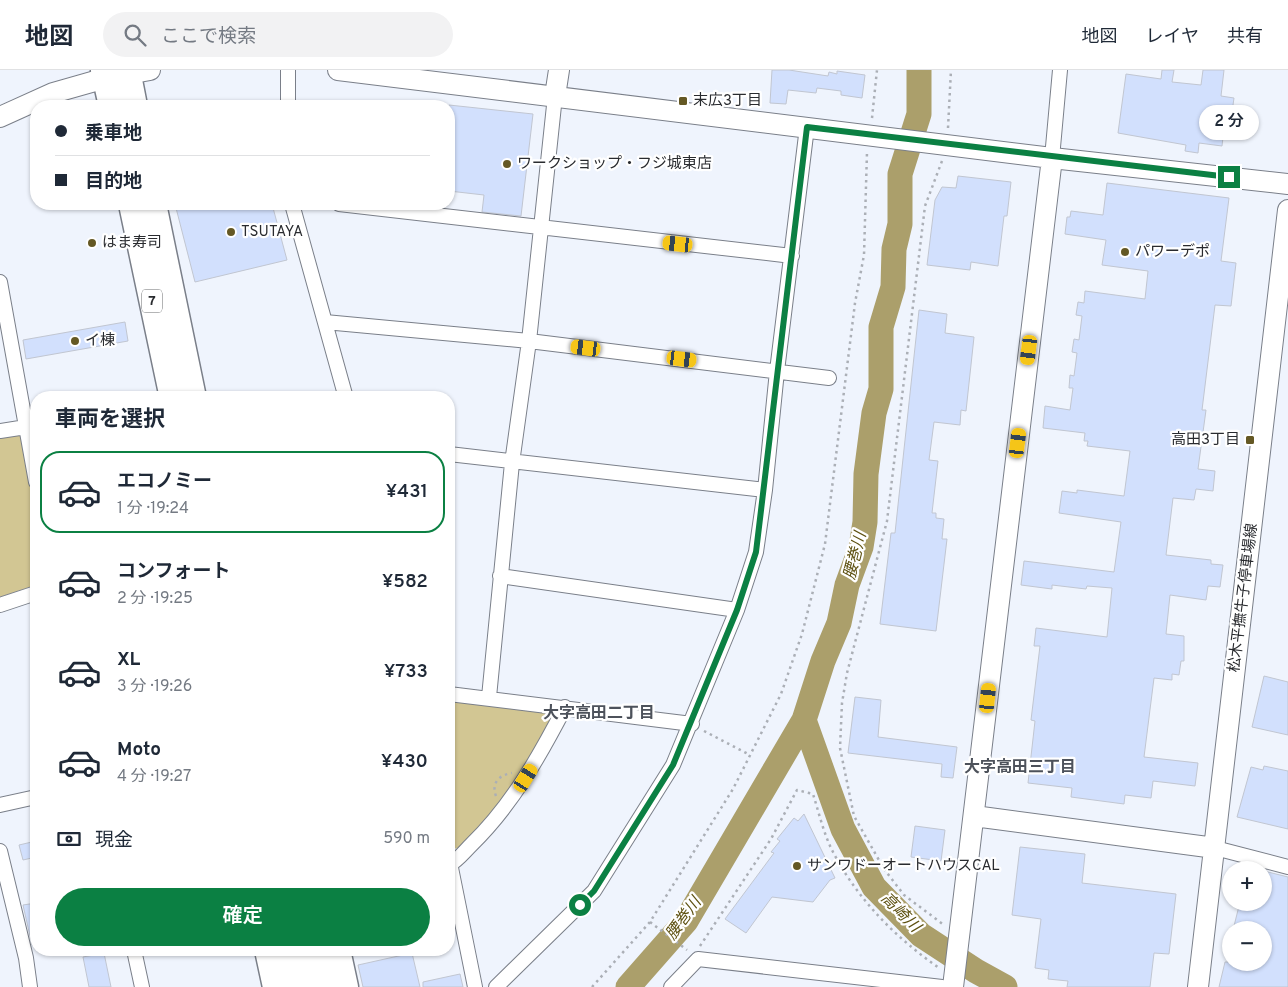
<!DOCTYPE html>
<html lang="ja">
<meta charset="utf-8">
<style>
body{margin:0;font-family:Overpass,"Noto Sans JP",sans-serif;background:#f2f2f3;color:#1f2937;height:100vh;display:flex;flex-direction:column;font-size:19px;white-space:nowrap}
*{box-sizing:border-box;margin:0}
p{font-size:16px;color:#747a83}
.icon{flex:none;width:28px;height:28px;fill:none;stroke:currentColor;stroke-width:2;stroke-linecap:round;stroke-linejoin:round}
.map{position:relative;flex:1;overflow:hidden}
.drawer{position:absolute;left:30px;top:321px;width:425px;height:565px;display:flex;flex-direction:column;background:#fff;border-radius:20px;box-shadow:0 1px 4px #0004}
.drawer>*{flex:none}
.guide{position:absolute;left:30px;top:30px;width:425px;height:110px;border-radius:20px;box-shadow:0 1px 4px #0004;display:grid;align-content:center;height:110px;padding:0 25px;background:#fff}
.controls{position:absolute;left:1222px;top:791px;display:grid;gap:10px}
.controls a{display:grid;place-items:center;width:50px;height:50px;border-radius:50%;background:#fff;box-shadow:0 1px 4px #0004;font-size:25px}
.end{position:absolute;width:22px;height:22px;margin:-11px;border:6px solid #0b8043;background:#fff;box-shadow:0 0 0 2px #fff}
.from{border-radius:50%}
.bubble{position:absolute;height:35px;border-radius:18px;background:#fff;box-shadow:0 1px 4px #0004;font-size:16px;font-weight:600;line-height:35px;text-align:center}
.car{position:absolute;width:15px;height:30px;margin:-15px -8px;border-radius:6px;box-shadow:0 0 4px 1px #0007;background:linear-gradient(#f5c518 24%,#345 0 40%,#f5c518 0 76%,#345 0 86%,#f5c518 0)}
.guide b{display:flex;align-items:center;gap:18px;height:48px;font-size:19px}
.guide b+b{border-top:1px solid #e0e1e3}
.guide i{width:12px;height:12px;background:#1f2937}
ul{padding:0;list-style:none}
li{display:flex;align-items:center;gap:15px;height:82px;margin:0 10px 8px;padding:0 15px;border:2px solid transparent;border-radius:20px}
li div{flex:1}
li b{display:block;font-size:19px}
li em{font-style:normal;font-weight:600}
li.active{border-color:#0b8043}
li>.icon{width:45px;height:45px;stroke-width:1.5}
h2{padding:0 25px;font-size:22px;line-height:60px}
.pay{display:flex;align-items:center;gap:12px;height:55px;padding:0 25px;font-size:19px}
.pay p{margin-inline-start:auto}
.action{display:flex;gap:10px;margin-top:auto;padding:10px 25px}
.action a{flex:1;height:58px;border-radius:30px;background:#0b8043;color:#fff;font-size:20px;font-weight:600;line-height:58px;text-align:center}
header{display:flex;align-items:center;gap:30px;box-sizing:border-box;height:70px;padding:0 25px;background:#fff;border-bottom:1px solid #e0e1e3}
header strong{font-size:24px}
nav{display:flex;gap:28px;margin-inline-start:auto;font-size:18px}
.search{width:350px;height:45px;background:#f2f2f3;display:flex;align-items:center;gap:12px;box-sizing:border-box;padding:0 18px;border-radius:28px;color:#747a83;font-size:19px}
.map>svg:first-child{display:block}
</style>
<header>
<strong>地図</strong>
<div class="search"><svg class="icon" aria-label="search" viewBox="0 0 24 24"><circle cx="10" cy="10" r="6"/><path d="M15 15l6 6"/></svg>ここで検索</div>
<nav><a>地図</a><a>レイヤ</a><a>共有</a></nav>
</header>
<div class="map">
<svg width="1288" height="917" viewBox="0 0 1288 917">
<rect width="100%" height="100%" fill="#eff4fd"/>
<path fill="#d2c693" d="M21,364L36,446V515L0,527V368Z
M449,629L554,641L557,646C541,673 482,773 454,779L449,752Z"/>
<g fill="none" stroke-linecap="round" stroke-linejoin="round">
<path stroke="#ab9f6b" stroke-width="25" d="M804,650L843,759L874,817L921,865L976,901L1005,917
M628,917L686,851L804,650L823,591L839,553L847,515L861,477L865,452L866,404L874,343L881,319V257L893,217L894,179L900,154V104L919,44V0"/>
</g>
<path fill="#d2e0fd" stroke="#c1c6d1" d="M772,0H789L828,6L829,2L837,4V1L865,5L862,28L841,25V21L817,18L816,23L788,20L786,34L770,33Z
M1162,0H1174L1172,12L1201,15L1203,0H1224L1221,26L1234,28L1232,42L1226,41L1222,76L1199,73L1198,83L1185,81L1186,75L1118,63L1126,4L1161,9Z
M449,35L533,44L521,146L482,142L484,125L449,121Z
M958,106L1011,112L1007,146H1004L998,196L971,192L970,200L927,195L935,130L942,117L956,118Z
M1107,113L1229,128L1221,191L1236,193L1231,236L1215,235L1202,340H1206L1198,399L1215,401L1213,421L1196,419L1194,430L1173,428L1166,485L1211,490V494L1223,495L1220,517L1208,516L1206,530L1170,525L1166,564L1184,566V591H1181L1179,605L1172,604V610L1154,608L1144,687L1198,693L1195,716L1153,711L1151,728L1125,725L1124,734L1071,727L1072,718L1028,713L1035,651L1031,650L1040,576H1034L1036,558L1107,567L1112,518L1087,516L1086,519L1052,515V519L1021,515L1024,491L1114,502L1121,452L1059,443L1062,421L1077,423V420L1124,426L1130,381L1087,376L1088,371H1084L1085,363L1043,358L1045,336L1070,340L1073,318H1069L1070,305L1074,306L1077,283L1072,282L1074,269L1079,270L1082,246L1076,245L1078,232L1084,233L1085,221L1145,229L1148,201L1102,195L1106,170L1065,164L1067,147H1070L1071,141L1103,145Z
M175,134H272L287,190L195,212Z
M919,240L947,244L945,263L974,267L966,341L961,340L960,355L934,352L929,390L938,391L932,443H936V448L944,449L942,469H947L936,561L880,554L891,463H895Z
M125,252L128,271L26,289L23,270Z
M1264,606L1288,612V665L1252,657Z
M855,627L881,630L878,667L957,677L953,708L941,707L942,694L848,683Z
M1264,696L1288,701V759L1237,747L1251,697L1263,700Z
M804,744L835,808L830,810L813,832L772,827L746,863L725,849L774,783L771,782L780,771L777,769L794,748L798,751Z
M915,756L945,760L941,791L911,787Z
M36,771V787L23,790L19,775Z
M1020,777L1085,784L1082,813L1176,824L1169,884L1154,883L1150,917H1067L1068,911L1048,909L1049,900L1035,898L1041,849L1012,845Z
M1264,801L1288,807V917H1219L1225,892H1264V860H1233L1240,832H1264Z
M36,833V875H32L23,835Z
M104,883L111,917H89L83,887Z
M412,883L420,917H363L358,895Z
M460,904L463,917H423V912Z"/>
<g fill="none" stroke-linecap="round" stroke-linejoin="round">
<defs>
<path id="street" d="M288,0V36
M1052,88L1060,0
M292,134L346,328
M339,134L792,186
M0,212L36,412
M325,252L529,271L829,308
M0,361L26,357
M449,384L765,420
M500,506L737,540
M0,535L36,523
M449,624L692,654
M489,627L512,393L529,271L555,26
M0,735L36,727
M1215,778L1288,797
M0,781L26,888L30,917
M449,788L475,917
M449,795C457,791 464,782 471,775C512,735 539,687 565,637
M134,880L142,917
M496,917L594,821L673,695L737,540L756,482L765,420L777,301L807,57
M671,917L698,889L942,917"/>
<path id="secondary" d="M338,0L1052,88L1288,114
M555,26L559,0
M0,47L53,23L106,8L150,0
M974,746L1215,778
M953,917L1052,88
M1198,917L1288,140"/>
<path id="highway" d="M104,0L112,36
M127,0L134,36
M132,134L173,328
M153,134L193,328
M268,880L276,917
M291,880L299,917
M312,880L320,917
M337,880L345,917"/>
</defs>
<use href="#street" stroke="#7a7f89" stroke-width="16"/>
<use href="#secondary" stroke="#7a7f89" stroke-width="22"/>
<use href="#highway" stroke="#7a7f89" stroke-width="29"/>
<path stroke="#abafb6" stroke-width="2.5" stroke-dasharray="2.5 4" stroke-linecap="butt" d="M872,48L877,0
M948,58L951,0
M942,91L925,136L887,451L847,603L842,633L840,678L854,746L884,799L904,825L944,855
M704,661L750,685
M496,726C491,713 499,705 512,703
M650,852L687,880
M700,876L771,769L797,720L813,724C819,743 824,765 833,782C858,830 895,867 939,898
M592,917L650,852L733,719L781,624L802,564L825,474L855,233L864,185L867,82"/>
<use href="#street" stroke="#fff" stroke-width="14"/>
<use href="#secondary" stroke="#fff" stroke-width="20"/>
<use href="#highway" stroke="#fff" stroke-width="26"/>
</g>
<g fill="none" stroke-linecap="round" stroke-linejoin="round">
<path stroke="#0b8043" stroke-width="6" d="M580,835L594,821L673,695L737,540L756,482L807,57L1229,107"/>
</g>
<g fill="#645824" stroke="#fff" stroke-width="2">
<rect x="678" y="26" width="10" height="10" rx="2.5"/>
<circle cx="507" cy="94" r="5"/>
<circle cx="231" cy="162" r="5"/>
<circle cx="92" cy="173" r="5"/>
<circle cx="1125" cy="182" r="5"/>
<circle cx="75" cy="271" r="5"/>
<rect x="1245" y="365" width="10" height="10" rx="2.5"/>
<circle cx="797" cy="796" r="5"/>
</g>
<g text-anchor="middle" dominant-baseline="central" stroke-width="4.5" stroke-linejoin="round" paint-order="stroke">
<rect fill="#fff" stroke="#696b6d" stroke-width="1" x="142" y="219.5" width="20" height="23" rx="4"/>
<g font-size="14" font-weight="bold" fill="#292b2f">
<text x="152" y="231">7</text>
</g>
<g font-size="15" fill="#292b2f" stroke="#fff" text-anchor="start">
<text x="693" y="31">末広3丁目</text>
<text x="517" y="94">ワークショップ・フジ城東店</text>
<text x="241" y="162">TSUTAYA</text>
<text x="102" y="173">はま寿司</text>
<text x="1135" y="182">パワーデポ</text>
<text x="85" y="271">イ棟</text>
<text x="1240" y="370" text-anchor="end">高田3丁目</text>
<text x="807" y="796">サンワドーオートハウスCAL</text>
</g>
<g font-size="15" fill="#292b2f" stroke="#fff">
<text transform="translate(1244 528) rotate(-83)">松木平撫牛子停車場線</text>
</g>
<g font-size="16" font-style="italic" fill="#5e5111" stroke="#fff">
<text transform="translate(856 486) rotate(-76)">腰巻川</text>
<text transform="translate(900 843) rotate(45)">高崎川</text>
<text transform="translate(684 849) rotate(-54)">腰巻川</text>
</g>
<g font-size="16" font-weight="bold" fill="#4d525b" stroke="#fff">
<text x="599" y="644">大字高田二丁目</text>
<text x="1020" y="698">大字高田三丁目</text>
</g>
</g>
</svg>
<div class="controls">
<a>+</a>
<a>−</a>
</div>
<i class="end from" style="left:580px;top:835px"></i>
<i class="end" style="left:1229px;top:107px"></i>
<div class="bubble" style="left:1199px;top:35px;width:60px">2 分</div>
<i class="car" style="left:678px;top:174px;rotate:276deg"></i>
<i class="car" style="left:586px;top:278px;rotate:277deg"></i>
<i class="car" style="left:1029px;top:280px;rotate:187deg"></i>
<i class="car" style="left:682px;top:289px;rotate:97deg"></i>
<i class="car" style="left:1018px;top:373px;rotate:7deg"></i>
<i class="car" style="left:988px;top:628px;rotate:6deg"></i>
<i class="car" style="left:526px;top:708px;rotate:32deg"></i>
<div class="guide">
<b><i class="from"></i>乗車地</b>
<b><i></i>目的地</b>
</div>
<section class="drawer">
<h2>車両を選択</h2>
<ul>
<li class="active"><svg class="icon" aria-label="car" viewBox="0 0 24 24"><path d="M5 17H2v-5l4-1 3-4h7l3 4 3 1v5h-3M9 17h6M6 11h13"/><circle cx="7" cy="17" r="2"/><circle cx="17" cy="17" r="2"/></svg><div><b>エコノミー</b><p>1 分 · 19:24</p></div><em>¥431</em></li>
<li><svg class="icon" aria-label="car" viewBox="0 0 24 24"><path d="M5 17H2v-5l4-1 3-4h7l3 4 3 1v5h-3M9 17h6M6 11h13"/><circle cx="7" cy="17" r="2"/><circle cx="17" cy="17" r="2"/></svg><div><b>コンフォート</b><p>2 分 · 19:25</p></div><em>¥582</em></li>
<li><svg class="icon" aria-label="car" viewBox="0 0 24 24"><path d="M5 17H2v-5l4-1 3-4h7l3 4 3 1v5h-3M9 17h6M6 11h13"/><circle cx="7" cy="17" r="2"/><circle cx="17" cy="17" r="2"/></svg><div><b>XL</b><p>3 分 · 19:26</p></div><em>¥733</em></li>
<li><svg class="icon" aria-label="car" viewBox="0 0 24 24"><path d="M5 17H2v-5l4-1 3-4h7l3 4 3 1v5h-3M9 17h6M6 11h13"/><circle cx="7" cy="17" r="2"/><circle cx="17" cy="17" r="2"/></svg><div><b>Moto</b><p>4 分 · 19:27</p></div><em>¥430</em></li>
</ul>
<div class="pay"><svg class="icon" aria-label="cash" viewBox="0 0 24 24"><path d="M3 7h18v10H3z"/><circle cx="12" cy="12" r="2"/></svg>現金<p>590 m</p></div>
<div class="action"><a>確定</a></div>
</section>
</div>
